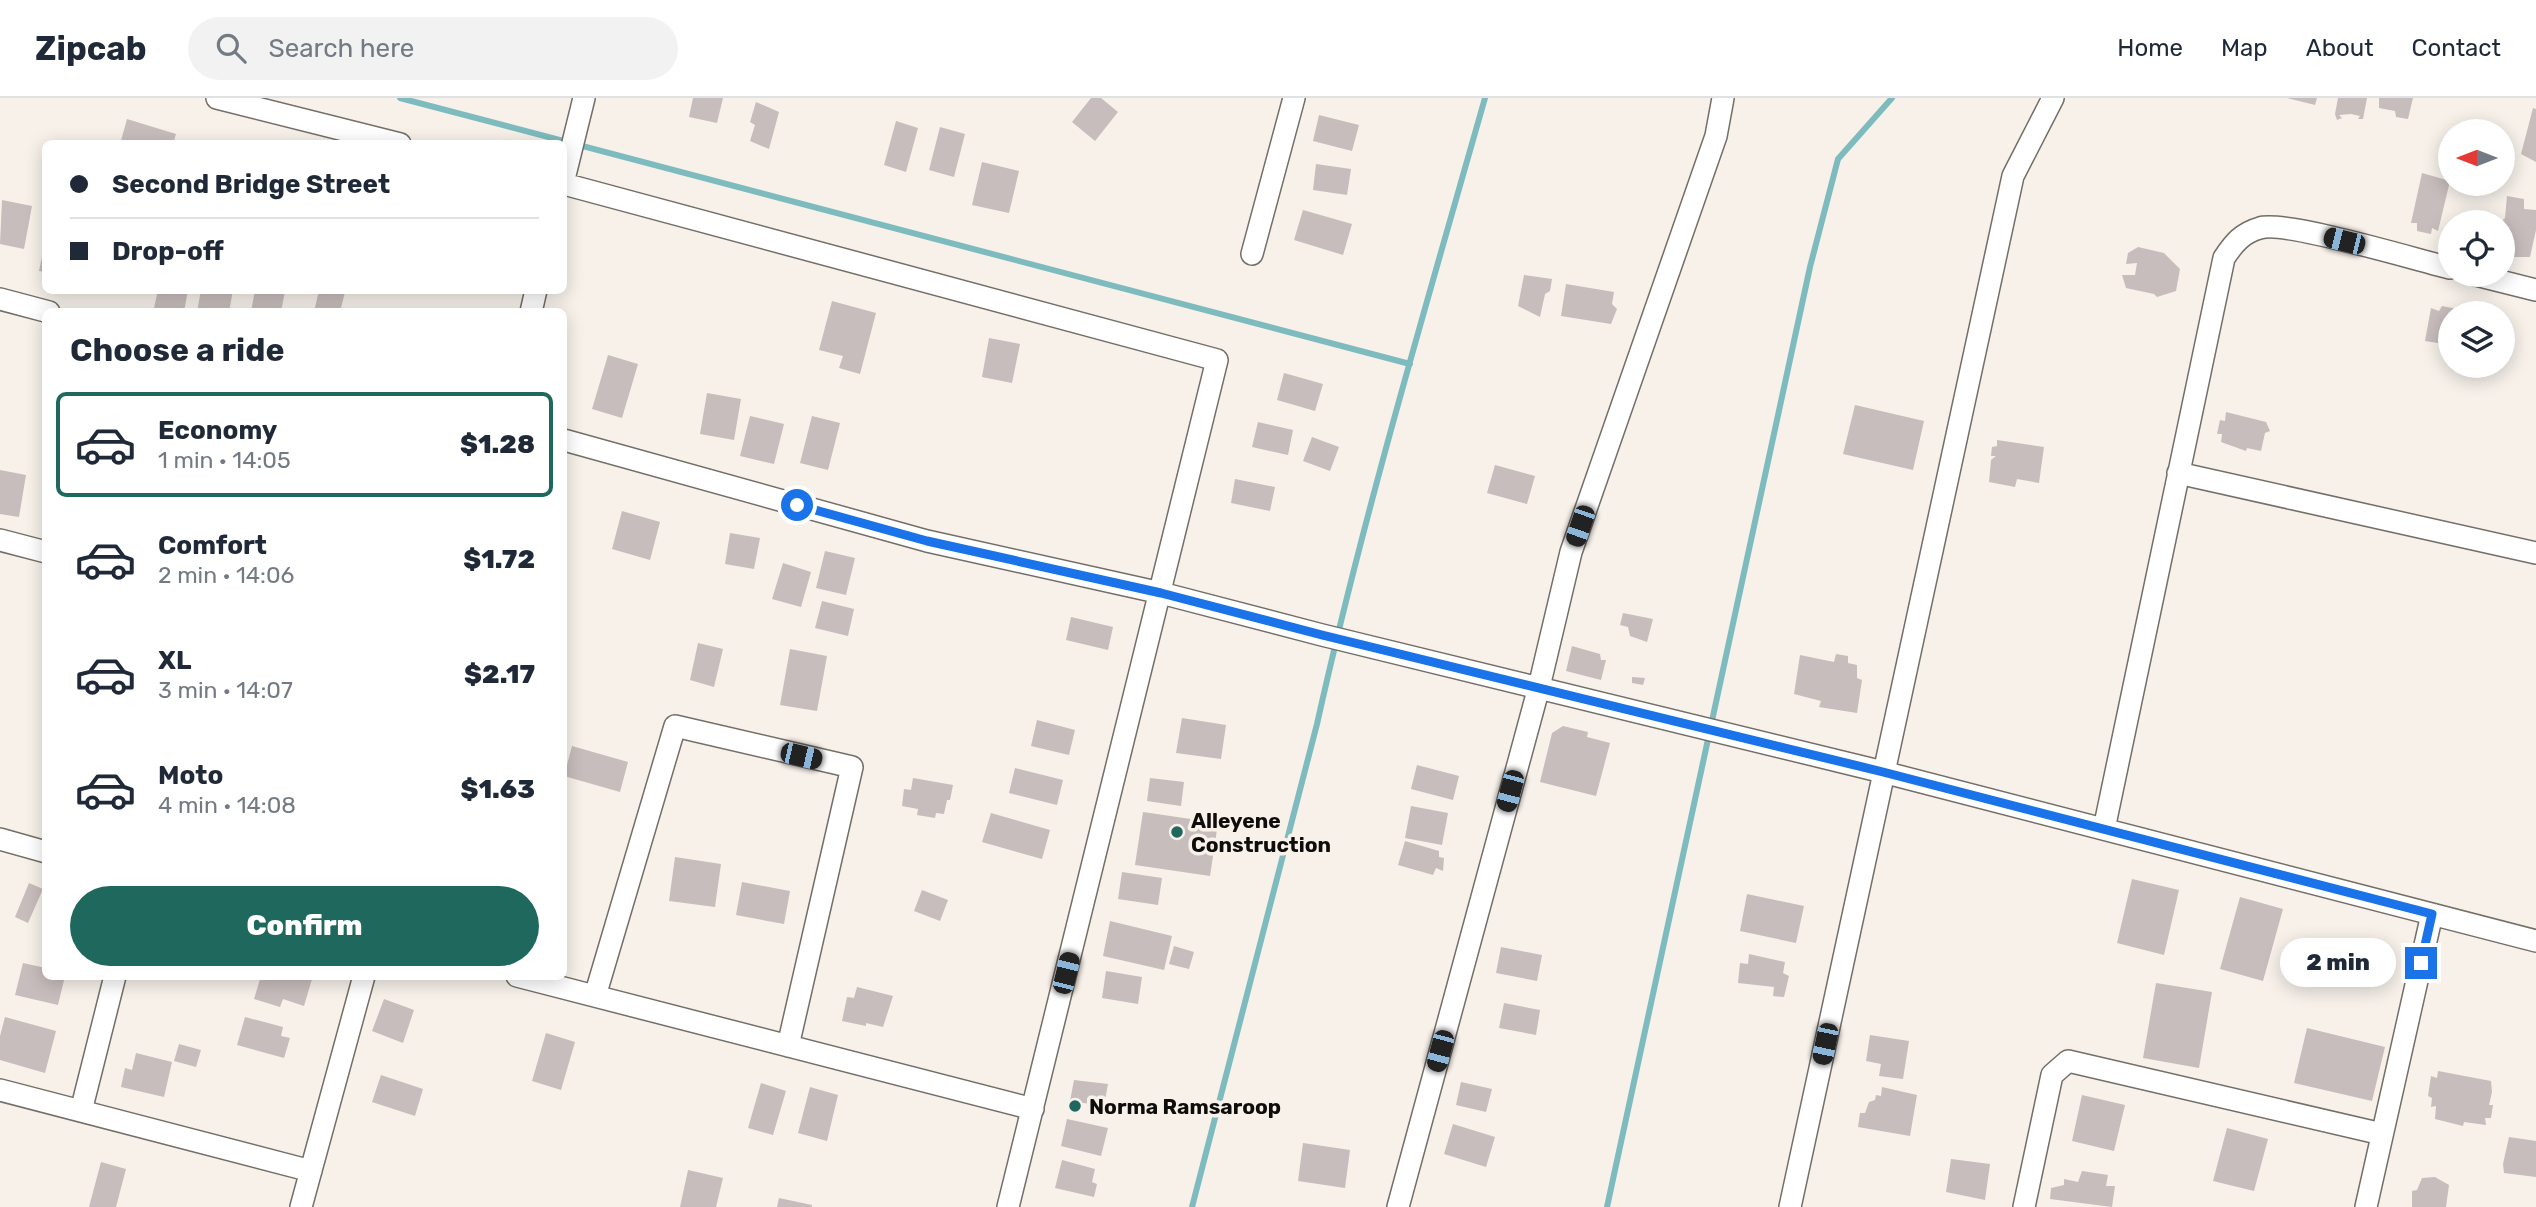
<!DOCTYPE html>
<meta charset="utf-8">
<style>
body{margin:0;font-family:Rubik,sans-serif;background:#f2f2f3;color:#1f2937;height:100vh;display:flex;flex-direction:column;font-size:26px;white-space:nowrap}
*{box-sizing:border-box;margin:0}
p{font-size:23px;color:#747a83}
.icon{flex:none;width:38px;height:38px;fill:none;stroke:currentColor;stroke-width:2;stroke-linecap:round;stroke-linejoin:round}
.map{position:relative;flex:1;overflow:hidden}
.panel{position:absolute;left:42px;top:210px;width:525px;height:672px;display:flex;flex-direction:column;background:#fff;border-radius:10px;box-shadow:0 4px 18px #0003}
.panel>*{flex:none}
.guide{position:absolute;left:42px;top:42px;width:525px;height:154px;border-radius:10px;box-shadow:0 4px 18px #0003;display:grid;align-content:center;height:154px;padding:0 28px;background:#fff}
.needle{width:46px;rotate:270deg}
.fabs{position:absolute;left:2438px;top:21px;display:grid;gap:14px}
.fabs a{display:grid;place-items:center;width:77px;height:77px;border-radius:50%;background:#fff;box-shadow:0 4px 18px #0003;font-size:35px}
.end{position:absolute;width:32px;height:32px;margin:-16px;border:9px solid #1a73e8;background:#fff;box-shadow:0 0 0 4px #fff}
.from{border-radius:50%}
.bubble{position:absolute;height:49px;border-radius:24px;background:#fff;box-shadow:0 4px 18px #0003;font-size:23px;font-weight:800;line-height:49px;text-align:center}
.car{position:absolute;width:21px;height:42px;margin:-21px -10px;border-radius:9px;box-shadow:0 0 5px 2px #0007;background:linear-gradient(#222 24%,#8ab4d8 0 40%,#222 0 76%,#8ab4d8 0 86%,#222 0)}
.guide b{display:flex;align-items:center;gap:24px;height:66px;font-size:26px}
.guide b+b{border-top:2px solid #e0e1e3}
.guide i{width:18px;height:18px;background:#1f2937}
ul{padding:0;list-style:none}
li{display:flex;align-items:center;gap:21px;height:105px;margin:0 14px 10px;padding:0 14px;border:4px solid transparent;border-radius:10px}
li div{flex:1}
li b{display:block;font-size:26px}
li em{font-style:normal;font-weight:800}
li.selected{border-color:#1f685e}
li>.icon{width:63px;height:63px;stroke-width:1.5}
h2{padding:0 28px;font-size:32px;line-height:84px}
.primary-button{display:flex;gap:14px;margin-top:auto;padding:14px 28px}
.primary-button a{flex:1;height:80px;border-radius:42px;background:#1f685e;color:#fff;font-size:28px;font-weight:800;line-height:80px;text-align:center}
header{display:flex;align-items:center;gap:42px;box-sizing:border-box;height:98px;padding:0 35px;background:#fff;border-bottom:2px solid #e0e1e3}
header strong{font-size:33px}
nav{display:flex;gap:38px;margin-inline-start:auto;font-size:24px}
.search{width:490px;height:63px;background:#f2f2f3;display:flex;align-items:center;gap:18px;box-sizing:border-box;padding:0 24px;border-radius:38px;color:#747a83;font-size:26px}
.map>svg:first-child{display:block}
</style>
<header>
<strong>Zipcab</strong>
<div class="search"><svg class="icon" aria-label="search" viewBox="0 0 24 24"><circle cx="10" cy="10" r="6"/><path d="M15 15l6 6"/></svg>Search here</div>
<nav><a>Home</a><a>Map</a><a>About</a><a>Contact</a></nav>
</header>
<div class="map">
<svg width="2536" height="1109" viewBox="0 0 2536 1109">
<rect width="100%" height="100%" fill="#f7f1ea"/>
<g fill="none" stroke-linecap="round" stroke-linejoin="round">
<path stroke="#7ebbbe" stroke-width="6" d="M400,0L1410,266
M1192,1109L1317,626C1364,415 1426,208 1485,0
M1607,1109L1810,169L1838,61L1892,0"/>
</g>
<path fill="#c7bdbc" d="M693,0H723L717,25L689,19Z
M1091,0H1101L1118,14L1095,43L1072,24Z
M2287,0H2317L2315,7Z
M2338,0H2367L2363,21H2358L2360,18L2351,16L2339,17L2342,20L2337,22L2335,16Z
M2379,0H2413L2408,21L2396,19L2395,13L2379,10Z
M756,4L779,14L769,51L750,43L755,27L750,24Z
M2533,10L2536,11V64L2521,56Z
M1319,17L1359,27L1352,53L1313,43Z
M127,21L176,36L173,46H120Z
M896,23L918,30L906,74L884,67Z
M940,29L965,36L954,79L929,72Z
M982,64L1019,73L1009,115L972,107Z
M1316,66L1351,71L1347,97L1313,92Z
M2422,75L2450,83L2438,133L2432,130L2431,136L2417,133V125H2411Z
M2507,98L2524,101V111L2536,112V132L2530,159H2511L2513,151L2502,149L2501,124L2505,120Z
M2,102L32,108L24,151L0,146Z
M1303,112L1352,126L1343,157L1294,142Z
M44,149H46V174L39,173Z
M2138,149L2164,155L2180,171L2176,193L2157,199L2154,196L2126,190L2122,177H2135L2137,165L2126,166L2128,155Z
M1524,177L1552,181L1550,193L1545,196L1540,219L1518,208Z
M1566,186L1614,194L1612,206L1617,211L1611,226L1561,218Z
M158,192H188L184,214L154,210Z
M201,192H233L229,214H197Z
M255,192L285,193L281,214H251Z
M319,192L345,194L340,214H314Z
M832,203L876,215L860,276L839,270L843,258L819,252Z
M2442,208L2457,211L2456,215H2450V247L2425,243L2431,210L2439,213Z
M989,240L1020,246L1012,285L982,279Z
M608,257L638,266L622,320L592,311Z
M1284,275L1323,286L1315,313L1277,302Z
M707,295L741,301L734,342L700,336Z
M1855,307L1924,323L1913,372L1843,356Z
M2226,314L2266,324L2270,333L2265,335L2261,353L2247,350L2246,353L2221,344L2222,336H2217L2220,322L2225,323Z
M750,318L784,326L774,366L740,358Z
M812,318L840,325L828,372L800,365Z
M1258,324L1293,332L1288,357L1252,349Z
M1312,339L1339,349L1330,373L1303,363Z
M1997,342L2044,349L2039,385L2017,381L2015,389L1989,384L1991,362L1996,358H1991L1992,349L1997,348Z
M1495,367L1535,378L1527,406L1487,395Z
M0,372L26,377L19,419L0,416Z
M1235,381L1275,389L1270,413L1231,405Z
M622,413L660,424L650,462L612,451Z
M730,435L760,440L754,471L725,466Z
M825,453L855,460L846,497L816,490Z
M783,465L811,474L801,509L772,501Z
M822,503L854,511L848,538L815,530Z
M1623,515L1653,521L1647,544L1630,538L1628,529L1620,527Z
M1071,519L1113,529L1108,552L1066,542Z
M698,545L723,551L714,589L690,582Z
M1572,548L1600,556L1601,562H1606L1601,582L1566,573Z
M790,551L827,558L817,613L780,607Z
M1836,556L1848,558V565L1857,567V580L1862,582L1857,615L1819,609L1821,603L1794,596L1800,557L1834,564Z
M1632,579L1645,580L1643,587L1632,585Z
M1182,620L1226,627L1221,661L1176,655Z
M1037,622L1075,632L1069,657L1031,648Z
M1563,628L1588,634L1587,639L1610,645L1596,698L1540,684L1552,635Z
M572,648L628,664L620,694L564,678Z
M1417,667L1459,678L1453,702L1411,691Z
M1015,670L1063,682L1057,707L1009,695Z
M913,680L953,687L950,702H947L944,716L936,715L935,720L917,717L918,711L902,708L904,691L911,692Z
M1150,680L1184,684L1181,708L1147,703Z
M1411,708L1448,715L1442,747L1405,740Z
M1143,714L1218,725L1210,778L1135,767Z
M991,715L1050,732L1042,761L982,744Z
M1405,743L1439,753V759L1444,760L1443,773L1436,770L1433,777L1398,767Z
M675,759L721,766L715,809L669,803Z
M1122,774L1162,780L1158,807L1118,801Z
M2132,781L2179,792L2164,857L2117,845Z
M742,784L790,793L784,826L736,817Z
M29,785L43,791L28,825L15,819Z
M922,792L948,802L940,823L914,813Z
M1747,796L1804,808L1796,845L1740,833Z
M2240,799L2283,811L2263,883L2220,871Z
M1110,823L1172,838L1164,872L1103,858Z
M1174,848L1194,854L1189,871L1169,866Z
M1501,849L1542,857L1537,883L1496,875Z
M1749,856L1785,864L1783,875L1789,878L1784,899L1773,898L1774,889L1738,885L1740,865L1748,866Z
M23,865L46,870V878H65L58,907L15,897Z
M1106,873L1142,879L1138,906L1102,900Z
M261,878H304L312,881L304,908L283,901L280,909L254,901Z
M2156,885L2212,894L2199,970L2143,960Z
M857,889L893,898L883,929L866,925V928L842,923L847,899L854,900Z
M384,901L414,912L403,945L372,933Z
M1504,905L1540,912L1536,937L1499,930Z
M5,919L56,933L45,975L0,962V938Z
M245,919L283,929L281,938L290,940L284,960L237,947Z
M2307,930L2385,949L2372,1003L2294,985Z
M546,935L575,944L561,992L532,983Z
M1870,937L1909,943L1903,981L1879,978L1881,966L1866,963Z
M179,946L201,952L196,969L174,963Z
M136,955L172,964L164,999L121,989L125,970L132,972Z
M2438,973L2491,983L2492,994L2489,1007H2493L2491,1020H2485L2486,1027L2464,1024L2463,1028L2435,1021L2436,1008L2431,1009L2432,1000L2428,998L2431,978L2437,980Z
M381,977L423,991L415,1018L372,1004Z
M1074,982L1108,986L1104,1008L1070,1003Z
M1461,984L1492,991L1486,1014L1456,1007Z
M761,985L786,993L773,1037L748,1030Z
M810,989L838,997L827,1043L798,1035Z
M1882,989L1917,997L1910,1038L1858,1029L1860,1015H1865L1869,1004L1875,1002L1876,997L1881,998Z
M2082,997L2125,1007L2114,1053L2072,1043Z
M1067,1021L1108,1030L1101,1058L1061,1048Z
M1453,1026L1495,1039L1486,1069L1444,1056Z
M2227,1030L2268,1041L2254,1093L2213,1083Z
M2509,1039L2536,1043V1079L2504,1075L2503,1066Z
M1303,1045L1350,1052L1345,1090L1298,1083Z
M1951,1061L1990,1066L1985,1102L1946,1094Z
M1062,1062L1095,1071L1092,1084L1097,1086L1094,1099L1055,1090Z
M101,1064L126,1071L116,1109H89Z
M688,1072L723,1080L716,1109H680Z
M2082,1073L2108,1077L2106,1088H2115L2112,1109L2050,1101L2051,1090L2064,1087V1081L2078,1084Z
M2435,1079L2449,1087L2446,1109H2412V1093L2417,1092L2422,1080Z
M779,1100L812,1107V1109H777Z"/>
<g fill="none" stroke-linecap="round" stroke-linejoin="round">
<defs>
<path id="street" d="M217,0L400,46
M564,81L584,0
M564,86L1217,262L1008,1109
M1252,156L1294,0
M2476,177L2536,192
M0,201L49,214
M531,214L536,192
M564,342L927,443L1161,495L1322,537L1883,674L2536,843
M2178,375L2536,455
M0,442L46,454
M2104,731L2224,160C2234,145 2242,135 2260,130C2285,122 2417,162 2450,170
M0,741L46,754
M517,878L1033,1011
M595,898L675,628L852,669L788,948
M0,992L311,1073
M81,1013L115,878
M301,1109L364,878
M1398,1109L1539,589L1571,454L1716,38L1723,0
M1790,1109L2013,78L2053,0
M2024,1109L2052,977L2068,963L2382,1036
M2366,1109L2432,816"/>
</defs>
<use href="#street" stroke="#746e68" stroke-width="24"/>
<use href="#street" stroke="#fff" stroke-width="21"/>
</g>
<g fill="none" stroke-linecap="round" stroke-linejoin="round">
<path stroke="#1a73e8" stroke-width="9" d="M797,407L927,443L1161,495L1322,537L1883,674L2432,816L2421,865"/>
</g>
<g fill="#1f685e" stroke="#f7f1ea" stroke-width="2.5">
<circle cx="1177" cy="734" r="7"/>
<circle cx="1075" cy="1008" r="7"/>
</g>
<g text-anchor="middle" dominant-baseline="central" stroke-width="7" stroke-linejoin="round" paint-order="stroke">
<g font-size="21" font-weight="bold" fill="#0f0d0b" stroke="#f7f1ea" text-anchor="start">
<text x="1191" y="722">Alleyene<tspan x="1191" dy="24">Construction</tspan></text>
<text x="1089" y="1008">Norma Ramsaroop</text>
</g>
</g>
</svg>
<div class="fabs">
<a><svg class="needle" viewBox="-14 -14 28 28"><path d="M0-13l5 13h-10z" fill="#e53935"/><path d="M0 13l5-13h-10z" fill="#747a83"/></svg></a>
<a><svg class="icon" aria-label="locate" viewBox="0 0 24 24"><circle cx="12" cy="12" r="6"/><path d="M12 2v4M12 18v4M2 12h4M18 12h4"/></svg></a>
<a><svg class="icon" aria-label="layers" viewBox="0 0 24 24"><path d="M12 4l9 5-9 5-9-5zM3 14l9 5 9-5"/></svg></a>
</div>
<i class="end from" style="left:797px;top:407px"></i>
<i class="end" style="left:2421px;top:865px"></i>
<div class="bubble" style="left:2280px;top:840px;width:116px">2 min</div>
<i class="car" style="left:2344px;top:143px;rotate:284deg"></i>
<i class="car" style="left:1580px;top:428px;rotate:199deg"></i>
<i class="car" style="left:801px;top:658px;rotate:103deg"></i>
<i class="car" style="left:1510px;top:693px;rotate:195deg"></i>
<i class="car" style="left:1066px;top:875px;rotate:14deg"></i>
<i class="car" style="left:1825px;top:946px;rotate:192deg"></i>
<i class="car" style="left:1440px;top:953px;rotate:195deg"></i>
<div class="guide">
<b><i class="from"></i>Second Bridge Street</b>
<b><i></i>Drop-off</b>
</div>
<section class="panel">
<h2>Choose a ride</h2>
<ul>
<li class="selected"><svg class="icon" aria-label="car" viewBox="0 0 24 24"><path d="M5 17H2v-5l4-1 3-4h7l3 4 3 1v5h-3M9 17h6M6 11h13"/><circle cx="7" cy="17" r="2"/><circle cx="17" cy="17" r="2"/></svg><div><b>Economy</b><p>1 min · 14:05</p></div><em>$1.28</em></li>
<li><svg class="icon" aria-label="car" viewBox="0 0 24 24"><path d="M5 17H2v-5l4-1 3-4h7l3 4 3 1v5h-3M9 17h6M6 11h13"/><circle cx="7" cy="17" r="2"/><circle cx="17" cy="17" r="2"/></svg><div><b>Comfort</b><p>2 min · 14:06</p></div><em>$1.72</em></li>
<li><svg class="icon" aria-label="car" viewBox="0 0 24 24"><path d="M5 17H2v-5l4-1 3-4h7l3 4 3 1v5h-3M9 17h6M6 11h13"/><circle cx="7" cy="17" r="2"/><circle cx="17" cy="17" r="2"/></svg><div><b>XL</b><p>3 min · 14:07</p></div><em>$2.17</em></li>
<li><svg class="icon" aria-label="car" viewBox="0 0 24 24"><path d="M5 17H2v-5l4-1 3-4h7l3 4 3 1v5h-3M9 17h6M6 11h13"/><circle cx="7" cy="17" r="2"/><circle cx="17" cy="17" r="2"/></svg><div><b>Moto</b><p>4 min · 14:08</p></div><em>$1.63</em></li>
</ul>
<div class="primary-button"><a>Confirm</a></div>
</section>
</div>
